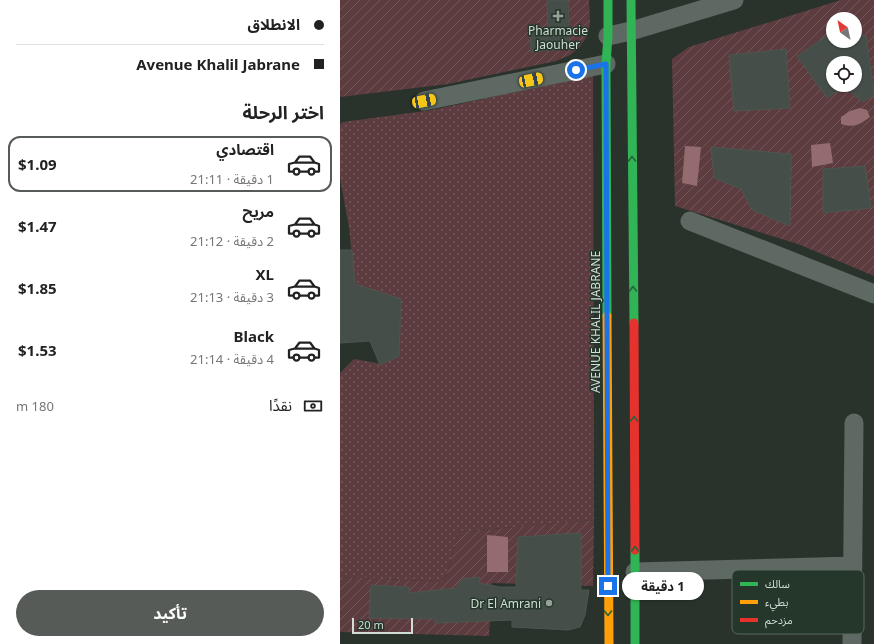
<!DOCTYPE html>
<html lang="ar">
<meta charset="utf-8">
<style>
body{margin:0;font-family:"Noto Sans","Noto Sans Arabic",sans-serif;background:#f2f2f2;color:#222;direction:rtl;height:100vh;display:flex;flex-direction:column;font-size:15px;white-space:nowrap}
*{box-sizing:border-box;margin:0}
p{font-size:13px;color:#767676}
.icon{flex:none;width:22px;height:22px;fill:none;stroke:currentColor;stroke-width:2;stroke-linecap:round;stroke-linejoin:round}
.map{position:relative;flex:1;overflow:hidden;direction:ltr}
.sheet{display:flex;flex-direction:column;background:#fff;width:340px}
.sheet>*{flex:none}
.top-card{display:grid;align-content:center;height:88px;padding:0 16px;background:#fff}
.needle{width:26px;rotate:327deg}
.buttons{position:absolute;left:486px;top:12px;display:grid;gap:8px}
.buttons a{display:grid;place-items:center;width:36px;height:36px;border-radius:50%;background:#fff;box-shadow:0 1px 3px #0004;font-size:20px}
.scale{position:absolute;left:12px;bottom:10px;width:61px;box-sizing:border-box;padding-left:4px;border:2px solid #d0dcd4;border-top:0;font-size:11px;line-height:14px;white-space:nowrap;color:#d0dcd4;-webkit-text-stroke:3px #25372b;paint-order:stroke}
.end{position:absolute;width:18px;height:18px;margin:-9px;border:5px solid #1a73e8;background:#fff;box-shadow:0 0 0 2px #fff}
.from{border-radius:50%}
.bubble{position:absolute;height:28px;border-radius:14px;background:#fff;box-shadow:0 1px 3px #0004;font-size:13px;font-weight:700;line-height:28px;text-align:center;direction:rtl}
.car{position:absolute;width:12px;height:24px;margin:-12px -6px;border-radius:5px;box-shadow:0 0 3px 1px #0007;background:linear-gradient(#f5c518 24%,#345 0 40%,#f5c518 0 76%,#345 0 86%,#f5c518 0)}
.top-card b{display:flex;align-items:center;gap:14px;height:38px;font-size:15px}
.top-card b+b{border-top:1px solid #e0e0e0}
.top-card i{width:10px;height:10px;background:#222}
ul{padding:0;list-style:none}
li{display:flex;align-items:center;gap:12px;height:56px;margin:0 8px 6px;padding:0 8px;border:2px solid transparent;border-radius:12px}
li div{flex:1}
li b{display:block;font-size:15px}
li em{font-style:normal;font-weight:700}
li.active{border-color:#565b58}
li>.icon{width:36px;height:36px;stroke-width:1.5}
h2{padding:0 16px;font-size:18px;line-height:48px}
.pay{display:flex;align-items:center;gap:10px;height:44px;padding:0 16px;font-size:15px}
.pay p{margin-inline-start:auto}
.action{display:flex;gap:8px;margin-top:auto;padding:8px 16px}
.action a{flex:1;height:46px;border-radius:24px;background:#565b58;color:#fff;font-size:16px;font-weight:700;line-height:46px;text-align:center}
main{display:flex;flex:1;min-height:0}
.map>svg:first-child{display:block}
</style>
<main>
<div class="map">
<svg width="534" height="644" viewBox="0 0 534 644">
<defs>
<pattern id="grass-dots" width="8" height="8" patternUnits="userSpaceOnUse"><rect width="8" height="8" fill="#5d3c3f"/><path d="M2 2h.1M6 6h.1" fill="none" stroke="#73585a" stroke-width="1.8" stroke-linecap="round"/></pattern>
<pattern id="garden-furrows" width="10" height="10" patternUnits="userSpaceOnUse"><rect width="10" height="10" fill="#5d3c3f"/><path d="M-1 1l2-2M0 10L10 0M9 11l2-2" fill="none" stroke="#73585a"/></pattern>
</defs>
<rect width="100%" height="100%" fill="#29332c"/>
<path fill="url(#grass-dots)" d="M253,75L254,520L119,532L104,582L0,577V373L14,359L42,364L59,356L61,299L15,284L9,227L0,178V124L3,122L92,110Z"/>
<path fill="url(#garden-furrows)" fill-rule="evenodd" d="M0,0H249L250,24L247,36L239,48L230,55L216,61L108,84L0,97Z
M501,0H534V276L458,244L335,206L332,59L349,47ZM493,19H515V41H493ZM493,63H515V85H493Z
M254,520L253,586L152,583L149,636L0,632V577L104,582L119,532Z"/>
<path fill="#946b6e" d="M520,108L527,110L530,117C519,125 514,128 501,124V117L510,111Z
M490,143L493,163L472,167L471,145Z
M345,146L361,147L357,186L342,183Z
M147,535L168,537V572H147Z"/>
<path fill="#454e48" stroke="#4d5650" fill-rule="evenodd" d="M207,0H228L230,48L191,52L190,33H208Z
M491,33H493V41H515V35L526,36L534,95L523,102L504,87L487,98L457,56ZM493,63H515V85H493Z
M446,49L450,108L394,111L389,55Z
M371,147L451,154L450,226L412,210L401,189L374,178Z
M525,166L531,208L483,213V169Z
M0,250H12L15,284L61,299L59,356L40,365L30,341L0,343Z
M241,533V590H249L245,615L240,627L228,630L172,627V620L95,623V619L29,618L31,585L69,587V593L116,588L122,579L140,577L139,583L159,587H176L178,537Z"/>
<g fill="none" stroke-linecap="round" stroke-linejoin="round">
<path stroke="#5d6962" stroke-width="19" d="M268,36L291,31L394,0
M84,101L266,64
M350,221L534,294
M295,572L513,566
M512,644L514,423"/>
<path stroke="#30b455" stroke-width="9" d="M291,0L294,323
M267,316L266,64L268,36V0
M295,550V644"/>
<path stroke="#ff9f0a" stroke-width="9" d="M267,316L269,644"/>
<path stroke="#e5322d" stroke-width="9" d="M294,323L295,550"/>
</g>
<defs><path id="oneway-chevron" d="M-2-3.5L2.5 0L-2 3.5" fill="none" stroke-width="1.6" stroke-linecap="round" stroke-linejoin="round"/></defs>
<g stroke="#29633a">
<use href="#oneway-chevron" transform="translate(292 159) rotate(-91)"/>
<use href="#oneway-chevron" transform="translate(293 289) rotate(-91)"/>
<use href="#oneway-chevron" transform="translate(294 419) rotate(-90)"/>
<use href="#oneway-chevron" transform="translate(295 549) rotate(-90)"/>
<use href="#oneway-chevron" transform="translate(268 613) rotate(90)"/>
</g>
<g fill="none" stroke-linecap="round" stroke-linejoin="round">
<path stroke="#1a73e8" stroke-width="5" d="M236,70L266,64L268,586"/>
</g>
<g fill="#96a199" stroke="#25372b" stroke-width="1.5">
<path d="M216 10h4v4h4v4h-4v4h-4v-4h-4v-4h4z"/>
<circle cx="209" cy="603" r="4"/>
</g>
<g text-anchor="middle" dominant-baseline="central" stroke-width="3" stroke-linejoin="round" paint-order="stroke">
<g font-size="12" fill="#d0dcd4" stroke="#25372b">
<text x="218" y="30">Pharmacie<tspan x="218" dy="14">Jaouher</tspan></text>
<text x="201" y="603" text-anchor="end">Dr El Amrani</text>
</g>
<g font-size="12" fill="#d0dcd4" stroke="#25372b">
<text transform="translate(255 322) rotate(-90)">AVENUE KHALIL JABRANE</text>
</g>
</g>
<rect x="392" y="570" width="132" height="64" rx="6" fill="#25372b" stroke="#58695e" stroke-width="1"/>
<rect x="400" y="582" width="18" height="4" fill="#30b455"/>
<rect x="400" y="600" width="18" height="4" fill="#ff9f0a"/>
<rect x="400" y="618" width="18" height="4" fill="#e5322d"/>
<g font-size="11" fill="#d0dcd4">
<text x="425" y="588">سالك</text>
<text x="425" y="606">بطيء</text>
<text x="425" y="624">مزدحم</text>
</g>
</svg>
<div class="buttons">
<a><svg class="needle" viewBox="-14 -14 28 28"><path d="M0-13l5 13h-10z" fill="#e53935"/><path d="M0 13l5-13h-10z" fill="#767676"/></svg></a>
<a><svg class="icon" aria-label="locate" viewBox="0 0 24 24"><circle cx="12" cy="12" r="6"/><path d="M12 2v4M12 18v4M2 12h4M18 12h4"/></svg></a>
</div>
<div class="scale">20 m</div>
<i class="end from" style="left:236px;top:70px"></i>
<i class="end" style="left:268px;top:586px"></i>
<div class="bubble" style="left:282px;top:572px;width:82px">1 دقيقة</div>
<i class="car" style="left:191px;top:80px;rotate:78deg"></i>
<i class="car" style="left:84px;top:101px;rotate:79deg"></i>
</div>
<section class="sheet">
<div class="top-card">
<b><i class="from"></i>الانطلاق</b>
<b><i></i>Avenue Khalil Jabrane</b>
</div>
<h2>اختر الرحلة</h2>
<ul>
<li class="active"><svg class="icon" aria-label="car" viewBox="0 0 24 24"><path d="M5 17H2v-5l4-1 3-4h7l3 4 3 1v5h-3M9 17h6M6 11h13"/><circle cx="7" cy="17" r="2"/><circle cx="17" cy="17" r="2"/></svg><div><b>اقتصادي</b><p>1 دقيقة · 21:11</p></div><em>$1.09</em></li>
<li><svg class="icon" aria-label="car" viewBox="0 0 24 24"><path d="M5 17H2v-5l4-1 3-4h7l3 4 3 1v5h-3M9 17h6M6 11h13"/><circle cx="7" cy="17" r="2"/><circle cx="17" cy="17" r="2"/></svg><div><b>مريح</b><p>2 دقيقة · 21:12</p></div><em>$1.47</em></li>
<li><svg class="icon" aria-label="car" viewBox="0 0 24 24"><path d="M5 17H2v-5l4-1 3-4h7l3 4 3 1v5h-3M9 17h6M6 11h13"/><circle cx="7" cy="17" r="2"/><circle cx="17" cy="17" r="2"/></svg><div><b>XL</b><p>3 دقيقة · 21:13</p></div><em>$1.85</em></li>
<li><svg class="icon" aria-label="car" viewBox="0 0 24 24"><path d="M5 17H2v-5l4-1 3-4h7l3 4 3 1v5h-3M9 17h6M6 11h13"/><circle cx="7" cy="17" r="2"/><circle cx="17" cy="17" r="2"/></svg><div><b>Black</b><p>4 دقيقة · 21:14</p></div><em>$1.53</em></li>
</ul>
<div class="pay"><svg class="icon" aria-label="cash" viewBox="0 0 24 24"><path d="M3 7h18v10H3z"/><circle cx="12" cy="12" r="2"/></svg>نقدًا<p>180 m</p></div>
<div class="action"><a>تأكيد</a></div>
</section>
</main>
